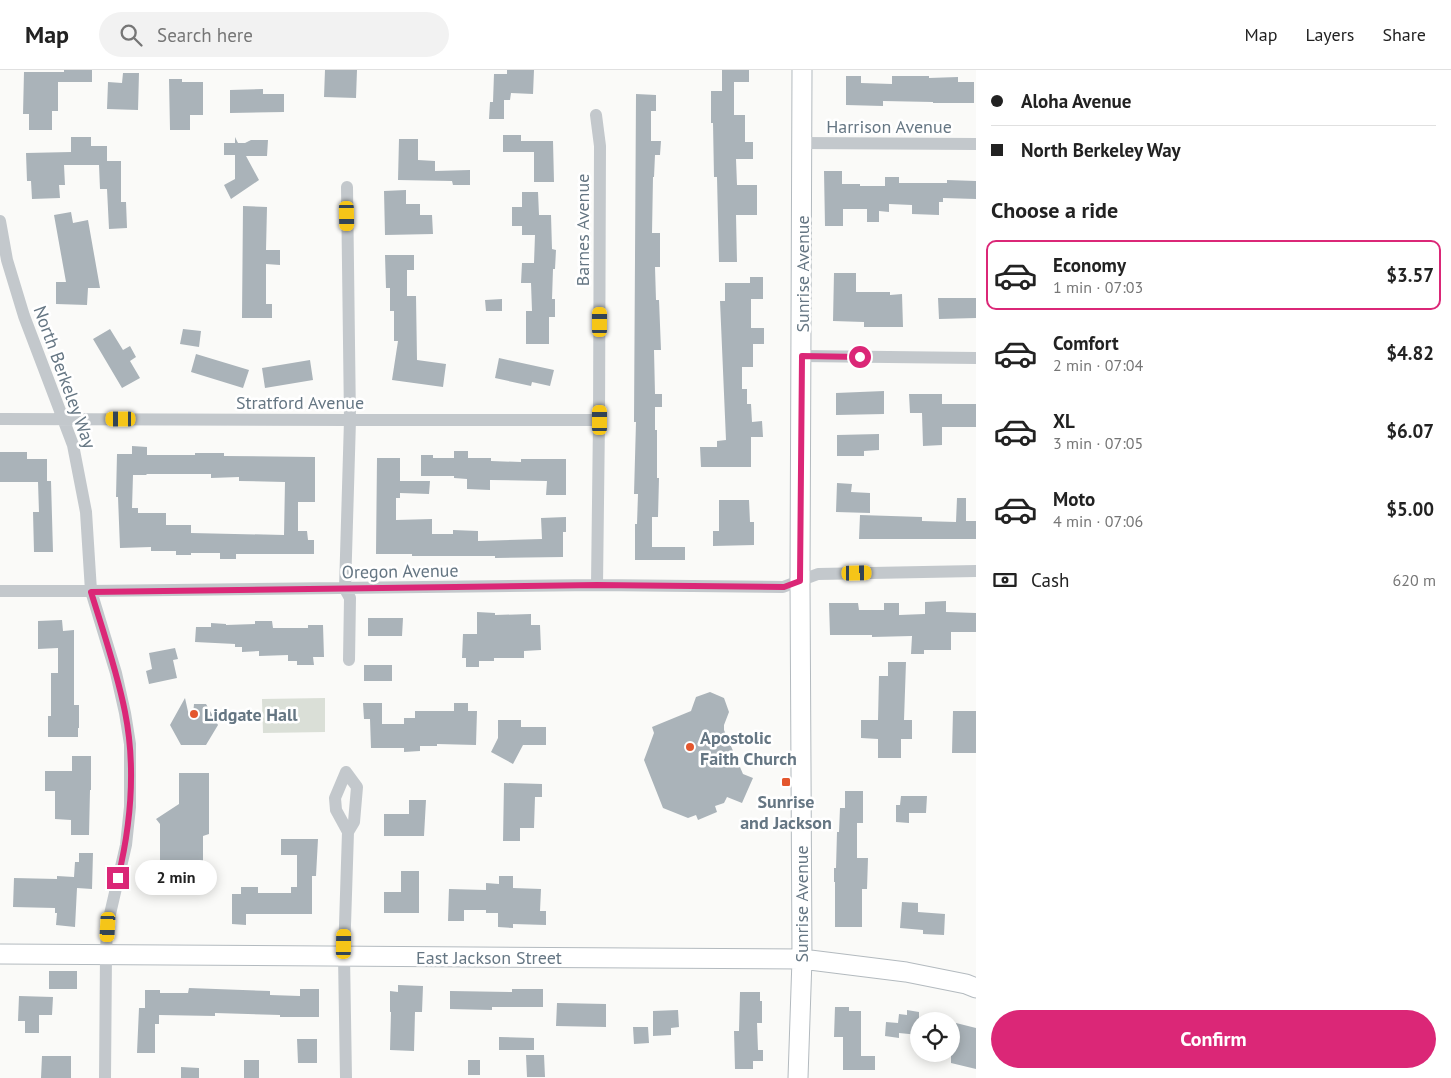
<!DOCTYPE html>
<meta charset="utf-8">
<style>
body{margin:0;font-family:"PT Sans",sans-serif;background:#f2f2f2;color:#222;height:100vh;display:flex;flex-direction:column;font-size:19px;white-space:nowrap}
*{box-sizing:border-box;margin:0}
p{font-size:16px;color:#767676}
.icon{flex:none;width:28px;height:28px;fill:none;stroke:currentColor;stroke-width:2;stroke-linecap:round;stroke-linejoin:round}
.map{position:relative;flex:1;overflow:hidden}
.drawer{display:flex;flex-direction:column;background:#fff;width:475px}
.drawer>*{flex:none}
.guide{display:grid;align-content:center;height:110px;padding:0 15px;background:#fff}
.controls{position:absolute;left:910px;top:942px;display:grid;gap:10px}
.controls a{display:grid;place-items:center;width:50px;height:50px;border-radius:50%;background:#fff;box-shadow:0 2px 12px #0003;font-size:25px}
.end{position:absolute;width:22px;height:22px;margin:-11px;border:6px solid #db2777;background:#fff;box-shadow:0 0 0 2px #fff}
.from{border-radius:50%}
.bubble{position:absolute;height:35px;border-radius:18px;background:#fff;box-shadow:0 2px 12px #0003;font-size:16px;font-weight:800;line-height:35px;text-align:center}
.car{position:absolute;width:15px;height:30px;margin:-15px -8px;border-radius:6px;box-shadow:0 0 4px 1px #0007;background:linear-gradient(#f5c518 24%,#345 0 40%,#f5c518 0 76%,#345 0 86%,#f5c518 0)}
.guide b{display:flex;align-items:center;gap:18px;height:48px;font-size:19px}
.guide b+b{border-top:1px solid #e0e0e0}
.guide i{width:12px;height:12px;background:#222}
ul{padding:0;list-style:none}
li{display:flex;align-items:center;gap:15px;height:70px;margin:0 10px 8px;padding:0 5px;border:2px solid transparent;border-radius:10px}
li div{flex:1}
li b{display:block;font-size:19px}
li em{font-style:normal;font-weight:800}
li.on{border-color:#db2777}
li>.icon{width:45px;height:45px;stroke-width:1.5}
h2{padding:0 15px;font-size:22px;line-height:60px}
.pay{display:flex;align-items:center;gap:12px;height:55px;padding:0 15px;font-size:19px}
.pay p{margin-inline-start:auto}
.primary-button{display:flex;gap:10px;margin-top:auto;padding:10px 15px}
.primary-button a{flex:1;height:58px;border-radius:30px;background:#db2777;color:#fff;font-size:20px;font-weight:800;line-height:58px;text-align:center}
header{display:flex;align-items:center;gap:30px;box-sizing:border-box;height:70px;padding:0 25px;background:#fff;border-bottom:1px solid #e0e0e0}
header strong{font-size:24px}
nav{display:flex;gap:28px;margin-inline-start:auto;font-size:18px}
.search{width:350px;height:45px;background:#f2f2f2;display:flex;align-items:center;gap:12px;box-sizing:border-box;padding:0 18px;border-radius:28px;color:#767676;font-size:19px}
main{display:flex;flex:1;min-height:0}
.map>svg:first-child{display:block}
</style>
<header>
<strong>Map</strong>
<div class="search"><svg class="icon" aria-label="search" viewBox="0 0 24 24"><circle cx="10" cy="10" r="6"/><path d="M15 15l6 6"/></svg>Search here</div>
<nav><a>Map</a><a>Layers</a><a>Share</a></nav>
</header>
<main>
<div class="map">
<svg width="976" height="1008" viewBox="0 0 976 1008">
<rect width="100%" height="100%" fill="#fafaf8"/>
<path fill="#dadfd7" d="M325,628V662L263,663L262,629Z"/>
<path fill="#aab3b9" fill-rule="evenodd" d="M64,0H92V12H58V41H52V60H29V44H23L24,2H64Z
M325,0H357L356,28L324,27Z
M507,0H534L533,24L511,23L510,30H504V49H489L490,32H493L494,4H507Z
M722,0H749V12H734V45H745V72H753V89H736L737,115H757V145H736L737,192H719L717,107H714L713,53H711V21H722Z
M123,3H139L138,40L107,39L108,12L122,13Z
M846,6H861V13L892,14V6H929V8L958,7V12H974V33H933V32L883,31V36L846,35Z
M169,9H182V12H203V45H190V60H170Z
M263,19V24H284V42L230,43V20Z
M636,24L656,25V41H651V71H661L660,85H655L654,107H653L652,163H660V197H655L656,230H659L661,280H654L655,324H662V337H655V360H657V408H659L658,447H652V477H685V490H635V454H637L638,424H634L636,352H634Z
M503,65H521V71H553L554,112H534V82H503Z
M71,67H91V76H107V91H121V132H126L127,158L109,159L107,119H100L99,95H64L65,115H59L60,128L32,129L31,111H27L26,83L71,82Z
M235,67L238,73H245L251,70H268L267,86H246L259,110L231,129L224,115L235,109V85H224V73H235Z
M399,69H418V90L435,91V101L470,100V115H453L452,111L398,110Z
M824,101H842V114H860V116H885V107H899V113H947V110L976,111V129L943,128V132H939V145L912,144V135L889,134V142L879,141V152H867V139H843V156H825Z
M406,120V134H420V145H432L433,164L385,165L384,121Z
M522,122H538L539,145H551L552,179L556,180L555,199H553L552,229H555V247H549V274H526V241H532L531,213H521L522,193H534L535,165H522V156H512V137H522Z
M243,136L267,137L266,180H280V195L266,194V234H272V248H242Z
M71,142L73,153L88,150L100,218H88L87,235L56,234V212H66L54,145Z
M385,185H414V200H407V226H416L417,290L446,294L443,317L392,310L398,271H394V241H390V218H386Z
M834,203H856V222H890V225L902,224L903,257H864V252L833,251Z
M750,207H763V229H751V258H764V274H753V297H742V319H747V334H751L752,352L762,351L763,367H751V397H701L700,377H717V371L726,370L720,231H725V213H750Z
M938,228H976V248L939,249Z
M502,229V241H486L485,230Z
M110,259L123,280L130,276L136,287L130,291L140,308L122,318L93,269Z
M183,259L201,261L199,277L180,274Z
M196,284L249,300L243,318L191,302Z
M499,288L554,300L550,316L532,312L531,316L495,308Z
M310,290L313,310L265,318L262,298Z
M884,321V344L836,345V323Z
M909,324H942V334H976V357H942V375L923,376L922,343H910Z
M879,364V380L864,381V386H837V365Z
M132,376L147,377V385H195V383H224V386L315,387V432H298V461H307L308,470H314V484H236V489H220V483H191V485H176V481H151V477L120,478L118,427H116L117,384H132ZM147,404H211V408L239,407V411L285,412L284,465L191,463V455H166V443H138V438H132L133,405H146Z
M454,381H468V388H491V391L521,392V389H566V425H546L547,411L490,410V420L467,419V409L454,408V406H421V385H433V388H454Z
M0,382H27V389H47V411H51L53,482H34L33,442H39L38,412H0Z
M377,388H400V411H430L429,424L400,423V428H396V450L432,449V464H453V460L478,461V471L542,469L541,448L566,447V462H563V487L495,488V486H412V484H376Z
M837,413L852,414L851,422L870,423V443L836,442Z
M957,428H966V451H976V469H859L860,445L922,447V451L956,452Z
M719,430H749L750,452H754V475L713,476V461H719Z
M946,531V542L976,543V562H951V580H924V584H911L912,566L872,567V565H830L829,533H858L859,540H884V533H899V545L925,544V532Z
M477,542L495,543V545L531,544V555H540L541,580L524,581V588H494V591H479V597H466V588H462L463,564H477Z
M368,548H403L402,566H368Z
M62,550L63,561L74,560V635H79V658H78V667H48V646H51V603H58V578L38,579V551Z
M255,551H272L273,558H308V555H323L324,587H313L314,595H297V591H288V585L259,586V581L242,582V577H235V574L195,572L196,557H211V553L226,554V555L255,554Z
M175,578L178,589L173,590L177,608L149,614L146,601L152,599L149,583Z
M888,592H906L904,650H912V669H901V688H878V669L861,668V650H878L879,606H888Z
M364,595H392V611H364Z
M710,622L724,628L729,642L724,655V660L743,704L753,708L742,733L727,727L724,733L715,736L717,742L698,750L696,745L688,748L663,738L644,690L654,663L652,657L691,641L696,627Z
M185,628L189,646L193,645L194,634H206L218,655L206,675H181L170,655Z
M363,633H382V654H404V648H415V641H454V633H468V641H477L476,675L437,674V676H420V681L404,682V678H371L370,649H364Z
M953,641H976V683H952Z
M498,650H521V657H546V675H523L513,694L491,682L498,668Z
M72,686H91V720H90L89,765H71V750L55,749V721H45V701H72Z
M179,703H209V764L203,766V798L180,811H172L163,803L160,795V754L156,749L179,734Z
M504,713L542,714V727H535L534,758H520V771H503Z
M845,721H863V753H857V788H868L867,819H862V857H835V812H834V798H836L837,762H839L840,738H845Z
M901,726H927L926,743H909V753L896,752V735H900Z
M409,730H426L424,766H384V744H409Z
M281,769H318L316,806H312V844H246V855L232,854V824H241V817H258V823H291V817H297V785H281Z
M79,783H93L92,819L77,818L75,857L56,855L57,843H55V838L13,837L14,808L57,809V806L74,807L75,792H79Z
M401,801H419V843H384V822H401Z
M499,806H513V818L541,819L540,841H546V855L513,854V858L498,857V843H486V840H464V851H448L449,819L486,820V813L499,814Z
M902,832L918,833V842L945,844L944,865L923,864V860L900,858Z
M49,901H77V919H49Z
M398,915L423,916L422,942H415L414,981L390,980L391,942H390V921L398,922Z
M189,918L270,921V925L300,926V919H319V947H280V945L215,943V946L159,945V954H155V983H137L139,938H145V920H160V923H188Z
M512,919H543V937H492V940L450,939V921L512,922Z
M740,922H760V931H762V953H757L758,980H763V991H753V999H735L734,961H739Z
M19,926L53,927L52,945H39V963H25V951H18Z
M557,933L606,934V957L556,956Z
M835,937H849V941H861V986H875V1000H843V967H834Z
M678,940L679,957L671,958V965L653,966V941Z
M907,940L919,942V965L899,963V968L885,966L886,952L898,953L899,944L907,945Z
M956,953L976,958V999L951,993V974Z
M633,957H648L649,973L634,974Z
M499,967L534,968V980H499Z
M297,969H317V993H298Z
M526,985H544L545,1007H527Z
M42,986H71V1008H41Z
M244,990H259V1008H244Z
M468,990H480V1005H468Z
M181,997L199,998V1008H181Z"/>
<g fill="none" stroke-linecap="round" stroke-linejoin="round">
<defs>
<path id="secondary" d="M0,884L802,889L906,902L966,914L976,918
M798,1008L802,889L800,511L802,0"/>
</defs>
<use href="#secondary" stroke="#b3babf" stroke-width="21"/>
<path stroke="#c3c8cc" stroke-width="12" d="M596,45L600,76L599,350L597,515
M802,73L976,74
M347,117L350,350L345,519L350,528L349,590
M0,151L7,190L24,246L73,375L86,442L91,521L116,603L125,643L130,674V737L126,775L107,857L106,884L105,1008
M801,286L976,288
M0,349L350,350H599
M0,521H91L597,515L783,517L818,504L976,501
M346,702L335,728L336,740L348,762
M346,1008L344,886L348,762L354,752L357,717L346,702"/>
<use href="#secondary" stroke="#fff" stroke-width="19"/>
</g>
<g fill="none" stroke-linecap="round" stroke-linejoin="round">
<path stroke="#db2777" stroke-width="6" d="M118,808C131,754 136,697 125,642C117,601 103,561 91,522L597,515L784,517L800,511L802,286L860,287"/>
</g>
<g fill="#e4572e" stroke="#fff" stroke-width="2">
<circle cx="194" cy="644" r="5"/>
<circle cx="690" cy="677" r="5"/>
<rect x="781" y="707" width="10" height="10" rx="2.5"/>
</g>
<g text-anchor="middle" dominant-baseline="central" stroke-width="5" stroke-linejoin="round" paint-order="stroke">
<g font-size="18" fill="#657683" stroke="#fff">
<text x="889" y="56">Harrison Avenue</text>
<text transform="translate(582 160) rotate(-90)">Barnes Avenue</text>
<text transform="translate(802 204) rotate(-90)">Sunrise Avenue</text>
<text transform="translate(65 307) rotate(70)">North Berkeley Way</text>
<text x="300" y="332">Stratford Avenue</text>
<text transform="translate(400 501) rotate(-1)">Oregon Avenue</text>
<text transform="translate(801 834) rotate(-90)">Sunrise Avenue</text>
<text x="489" y="887">East Jackson Street</text>
</g>
<g font-size="18" font-weight="bold" fill="#657683" stroke="#fff" text-anchor="start">
<text x="204" y="644">Lidgate Hall</text>
<text x="700" y="667">Apostolic<tspan x="700" dy="21">Faith Church</tspan></text>
<text x="786" y="731" text-anchor="middle">Sunrise<tspan x="786" dy="21">and Jackson</tspan></text>
</g>
</g>
</svg>
<div class="controls">
<a><svg class="icon" aria-label="locate" viewBox="0 0 24 24"><circle cx="12" cy="12" r="6"/><path d="M12 2v4M12 18v4M2 12h4M18 12h4"/></svg></a>
</div>
<i class="end from" style="left:860px;top:287px"></i>
<i class="end" style="left:118px;top:808px"></i>
<div class="bubble" style="left:135px;top:790px;width:82px">2 min</div>
<i class="car" style="left:347px;top:146px;rotate:179deg"></i>
<i class="car" style="left:600px;top:252px;rotate:0deg"></i>
<i class="car" style="left:121px;top:349px;rotate:270deg"></i>
<i class="car" style="left:600px;top:350px;rotate:0deg"></i>
<i class="car" style="left:857px;top:503px;rotate:89deg"></i>
<i class="car" style="left:108px;top:857px;rotate:183deg"></i>
<i class="car" style="left:344px;top:874px;rotate:1deg"></i>
</div>
<section class="drawer">
<div class="guide">
<b><i class="from"></i>Aloha Avenue</b>
<b><i></i>North Berkeley Way</b>
</div>
<h2>Choose a ride</h2>
<ul>
<li class="on"><svg class="icon" aria-label="car" viewBox="0 0 24 24"><path d="M5 17H2v-5l4-1 3-4h7l3 4 3 1v5h-3M9 17h6M6 11h13"/><circle cx="7" cy="17" r="2"/><circle cx="17" cy="17" r="2"/></svg><div><b>Economy</b><p>1 min · 07:03</p></div><em>$3.57</em></li>
<li><svg class="icon" aria-label="car" viewBox="0 0 24 24"><path d="M5 17H2v-5l4-1 3-4h7l3 4 3 1v5h-3M9 17h6M6 11h13"/><circle cx="7" cy="17" r="2"/><circle cx="17" cy="17" r="2"/></svg><div><b>Comfort</b><p>2 min · 07:04</p></div><em>$4.82</em></li>
<li><svg class="icon" aria-label="car" viewBox="0 0 24 24"><path d="M5 17H2v-5l4-1 3-4h7l3 4 3 1v5h-3M9 17h6M6 11h13"/><circle cx="7" cy="17" r="2"/><circle cx="17" cy="17" r="2"/></svg><div><b>XL</b><p>3 min · 07:05</p></div><em>$6.07</em></li>
<li><svg class="icon" aria-label="car" viewBox="0 0 24 24"><path d="M5 17H2v-5l4-1 3-4h7l3 4 3 1v5h-3M9 17h6M6 11h13"/><circle cx="7" cy="17" r="2"/><circle cx="17" cy="17" r="2"/></svg><div><b>Moto</b><p>4 min · 07:06</p></div><em>$5.00</em></li>
</ul>
<div class="pay"><svg class="icon" aria-label="cash" viewBox="0 0 24 24"><path d="M3 7h18v10H3z"/><circle cx="12" cy="12" r="2"/></svg>Cash<p>620 m</p></div>
<div class="primary-button"><a>Confirm</a></div>
</section>
</main>
